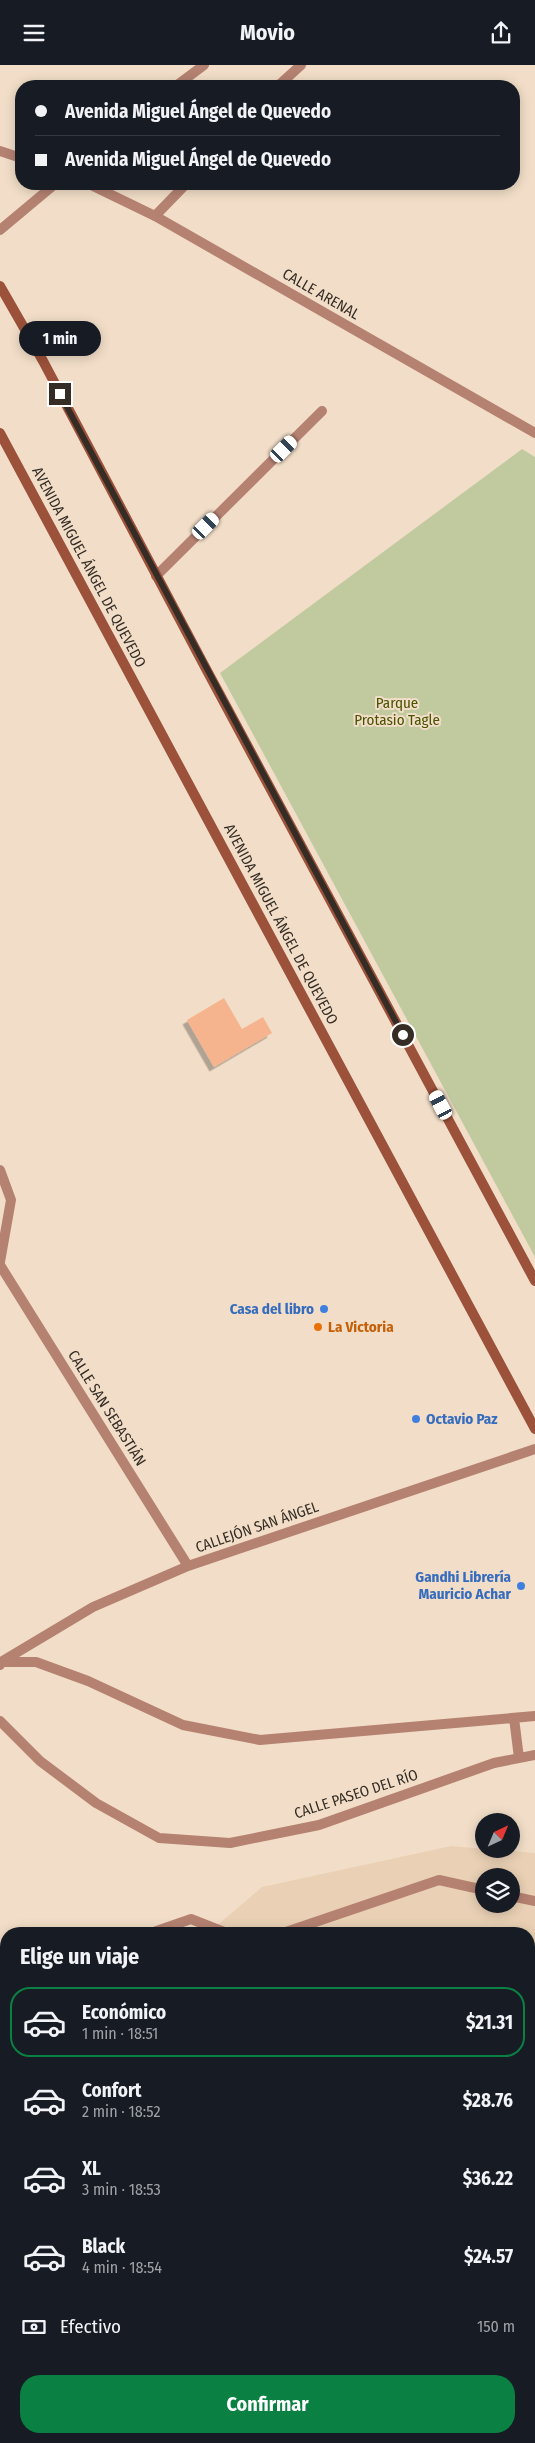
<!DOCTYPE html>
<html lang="es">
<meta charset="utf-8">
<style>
body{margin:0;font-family:"Fira Sans Condensed",sans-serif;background:#242831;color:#f1f3f6;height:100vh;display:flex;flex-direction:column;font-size:19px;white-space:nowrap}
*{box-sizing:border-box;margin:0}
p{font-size:16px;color:#9ea1a6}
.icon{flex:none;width:28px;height:28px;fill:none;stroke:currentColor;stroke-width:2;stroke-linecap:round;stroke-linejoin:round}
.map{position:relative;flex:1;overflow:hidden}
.drawer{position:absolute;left:0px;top:1862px;width:535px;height:516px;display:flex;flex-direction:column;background:#171b24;border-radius:20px 20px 0 0;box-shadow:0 2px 12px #0003}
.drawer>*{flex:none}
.banner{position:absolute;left:15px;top:15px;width:505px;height:110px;border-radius:20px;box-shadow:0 2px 12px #0003;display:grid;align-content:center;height:110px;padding:0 20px;background:#171b24}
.needle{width:32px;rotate:44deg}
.tools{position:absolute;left:475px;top:1748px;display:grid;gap:10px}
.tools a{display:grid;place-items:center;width:45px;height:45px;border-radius:50%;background:#171b24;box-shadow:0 2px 12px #0003;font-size:25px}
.end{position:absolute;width:22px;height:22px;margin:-11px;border:6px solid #352d25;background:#fff;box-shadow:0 0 0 2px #fff}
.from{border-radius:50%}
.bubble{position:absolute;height:35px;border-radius:18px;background:#171b24;box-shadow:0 2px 12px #0003;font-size:16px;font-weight:700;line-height:35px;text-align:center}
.car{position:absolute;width:15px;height:30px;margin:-15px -8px;border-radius:6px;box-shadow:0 0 4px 1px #0007;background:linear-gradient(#fff 24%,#345 0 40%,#fff 0 76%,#345 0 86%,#fff 0)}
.banner b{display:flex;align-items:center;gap:18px;height:48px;font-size:19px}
.banner b+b{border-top:1px solid #363941}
.banner i{width:12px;height:12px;background:#f1f3f6}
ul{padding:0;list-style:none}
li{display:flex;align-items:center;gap:15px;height:70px;margin:0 10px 8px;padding:0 10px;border:2px solid transparent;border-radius:20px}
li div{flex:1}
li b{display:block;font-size:19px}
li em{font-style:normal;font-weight:700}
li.selected{border-color:#0b8043}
li>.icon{width:45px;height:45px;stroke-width:1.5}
h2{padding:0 20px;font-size:22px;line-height:60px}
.pay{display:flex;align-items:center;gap:12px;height:55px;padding:0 20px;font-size:19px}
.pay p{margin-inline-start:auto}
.cta{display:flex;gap:10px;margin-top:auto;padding:10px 20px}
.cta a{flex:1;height:58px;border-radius:20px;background:#0b8043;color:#fff;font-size:20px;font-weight:700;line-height:58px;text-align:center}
header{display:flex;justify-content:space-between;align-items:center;height:65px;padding:0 20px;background:#171b24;font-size:22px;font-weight:700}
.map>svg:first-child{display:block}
</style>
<header><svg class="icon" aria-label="menu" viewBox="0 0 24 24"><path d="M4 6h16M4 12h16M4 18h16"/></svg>Movio<svg class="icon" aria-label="share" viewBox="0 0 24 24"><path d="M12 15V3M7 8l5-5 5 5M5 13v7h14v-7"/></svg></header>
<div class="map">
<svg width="535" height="2378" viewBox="0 0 535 2378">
<defs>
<filter id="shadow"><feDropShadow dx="-4.5" dy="4.5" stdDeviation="0" flood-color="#0004"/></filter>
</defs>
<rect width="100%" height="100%" fill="#f2dec8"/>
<path fill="#ead1b5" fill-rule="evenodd" d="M451,1781L535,1788V2378H0V1940L6,1938V2372H529V1869H207L262,1822ZM484,1811H511V1839H484Z"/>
<path fill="#c1ca9f" d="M522,384L535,392V1192L220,608Z"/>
<path fill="#f5b48d" filter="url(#shadow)" d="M224,933L242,964L263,952L272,968L214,1002L187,955Z
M6,1938V2332L0,2334V1940Z"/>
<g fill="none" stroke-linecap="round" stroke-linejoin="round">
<path stroke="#b58271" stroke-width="10" d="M278,21L301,0
M155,151L186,119
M511,1831L535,1836
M148,1869L191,1854L229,1869
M280,1869L439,1815L484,1825
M0,1919L6,1917
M529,1948L535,1946
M529,2141L535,2128
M529,2147L535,2157
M529,2324L535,2320
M353,2372L357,2378
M29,2378L45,2372
M405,2378L410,2372"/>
<path stroke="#b58271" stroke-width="10" d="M176,21L204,0
M0,165L55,119
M156,511L322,346
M0,1105L11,1135L0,1197
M0,1200L188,1501
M1,1597H36L88,1616L183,1660L260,1675L535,1651
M0,1600L1,1597L93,1542L188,1501L535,1384
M514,1653L519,1693
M0,1656L40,1696L96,1738L159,1773L230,1778L319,1760L494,1698L535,1690"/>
<path stroke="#b58271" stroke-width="10" d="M0,86L21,93
M89,119L155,151L535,368"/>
<path stroke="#9b513a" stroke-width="10" d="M0,221L43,296L205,602L535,1216
M0,368L535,1364"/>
</g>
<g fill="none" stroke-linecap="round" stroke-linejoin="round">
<path stroke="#352d25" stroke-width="6" d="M60,329L403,970"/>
</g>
<g fill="#3f7fe0" stroke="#f2dec8" stroke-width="2">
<circle cx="324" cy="1244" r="5"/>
<circle cx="416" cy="1354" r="5"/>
<circle cx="521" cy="1521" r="5"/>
</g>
<circle fill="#e8710a" stroke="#f2dec8" stroke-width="2" cx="318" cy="1262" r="5"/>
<g text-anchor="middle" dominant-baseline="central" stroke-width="4" stroke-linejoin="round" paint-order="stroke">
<g font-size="15" fill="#352d25" stroke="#f2dec8">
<text transform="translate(321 229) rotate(30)">CALLE ARENAL</text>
<text transform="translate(89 502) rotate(62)">AVENIDA MIGUEL ÁNGEL DE QUEVEDO</text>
<text transform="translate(281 859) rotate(62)">AVENIDA MIGUEL ÁNGEL DE QUEVEDO</text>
<text transform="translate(107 1343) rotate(58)">CALLE SAN SEBASTIÁN</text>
<text transform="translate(257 1462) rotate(-19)">CALLEJÓN SAN ÁNGEL</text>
<text transform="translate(356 1729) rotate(-18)">CALLE PASEO DEL RÍO</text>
</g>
<g font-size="15" fill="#495300" stroke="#f2dec8">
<text x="397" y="638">Parque<tspan x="397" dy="17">Protasio Tagle</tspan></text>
</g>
<g font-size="15" font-weight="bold" fill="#366cbe" stroke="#f2dec8" text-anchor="end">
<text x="314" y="1244">Casa del libro</text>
<text x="426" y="1354" text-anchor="start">Octavio Paz</text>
<text x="511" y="1512">Gandhi Librería<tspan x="511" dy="17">Mauricio Achar</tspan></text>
</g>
<g font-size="15" font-weight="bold" fill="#c56008" stroke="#f2dec8" text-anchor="start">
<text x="328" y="1262">La Victoria</text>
</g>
</g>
</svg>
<div class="tools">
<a><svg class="needle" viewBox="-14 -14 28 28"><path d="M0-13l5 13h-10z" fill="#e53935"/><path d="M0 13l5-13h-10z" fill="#9ea1a6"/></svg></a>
<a><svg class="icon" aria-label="layers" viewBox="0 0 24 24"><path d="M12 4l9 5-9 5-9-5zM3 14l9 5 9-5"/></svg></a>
</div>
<i class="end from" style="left:403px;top:970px"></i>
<i class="end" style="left:60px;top:329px"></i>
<div class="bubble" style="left:19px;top:256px;width:82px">1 min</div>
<i class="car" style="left:284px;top:384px;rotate:45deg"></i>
<i class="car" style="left:206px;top:461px;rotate:45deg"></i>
<i class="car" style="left:441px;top:1040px;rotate:332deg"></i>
<div class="banner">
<b><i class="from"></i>Avenida Miguel Ángel de Quevedo</b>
<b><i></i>Avenida Miguel Ángel de Quevedo</b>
</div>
<section class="drawer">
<h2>Elige un viaje</h2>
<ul>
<li class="selected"><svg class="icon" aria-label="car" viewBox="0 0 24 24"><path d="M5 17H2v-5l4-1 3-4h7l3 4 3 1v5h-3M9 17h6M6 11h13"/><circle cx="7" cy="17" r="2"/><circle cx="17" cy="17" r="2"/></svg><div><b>Económico</b><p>1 min · 18:51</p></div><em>$21.31</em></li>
<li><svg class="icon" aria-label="car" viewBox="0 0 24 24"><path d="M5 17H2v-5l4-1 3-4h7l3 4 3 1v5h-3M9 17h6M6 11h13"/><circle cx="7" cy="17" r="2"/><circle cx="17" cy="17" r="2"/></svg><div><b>Confort</b><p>2 min · 18:52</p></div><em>$28.76</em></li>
<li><svg class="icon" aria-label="car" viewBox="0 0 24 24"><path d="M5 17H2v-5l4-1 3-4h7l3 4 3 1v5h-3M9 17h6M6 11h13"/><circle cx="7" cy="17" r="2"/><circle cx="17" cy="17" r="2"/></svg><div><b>XL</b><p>3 min · 18:53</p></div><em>$36.22</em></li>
<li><svg class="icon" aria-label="car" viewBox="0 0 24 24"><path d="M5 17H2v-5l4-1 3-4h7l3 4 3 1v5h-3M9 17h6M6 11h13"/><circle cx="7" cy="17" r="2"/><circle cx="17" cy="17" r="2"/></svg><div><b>Black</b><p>4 min · 18:54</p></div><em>$24.57</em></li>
</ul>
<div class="pay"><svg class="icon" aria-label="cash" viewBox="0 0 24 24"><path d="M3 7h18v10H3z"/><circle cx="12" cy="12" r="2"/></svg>Efectivo<p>150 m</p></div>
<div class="cta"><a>Confirmar</a></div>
</section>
</div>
